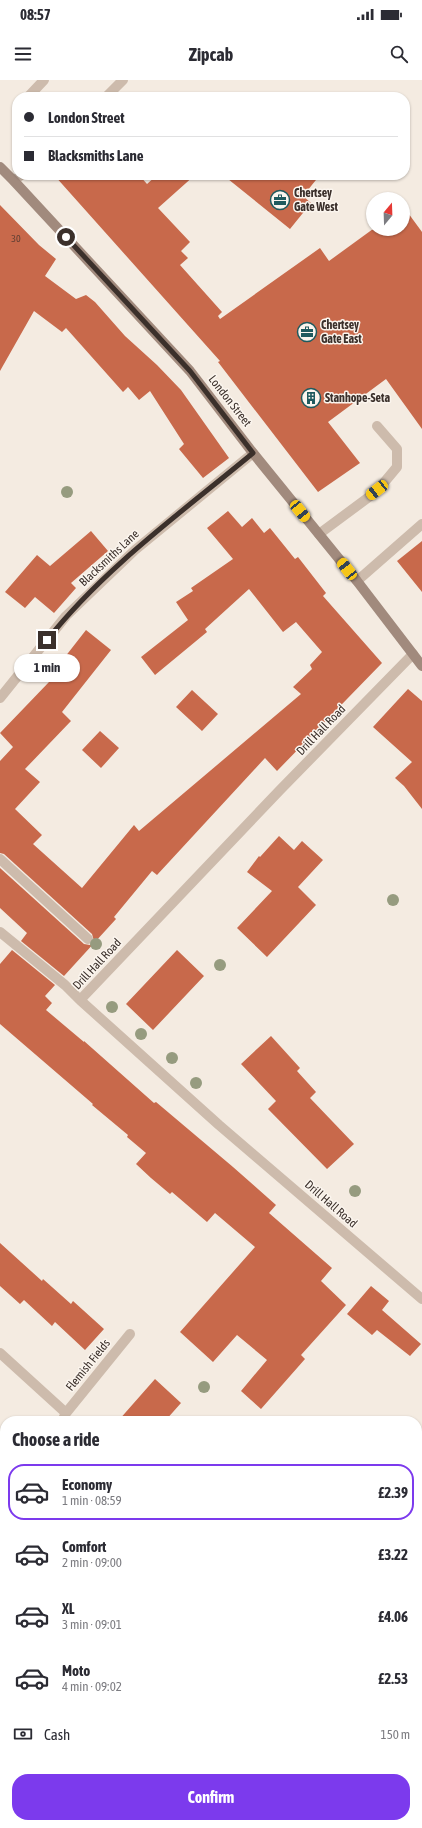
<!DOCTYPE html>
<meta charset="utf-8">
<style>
body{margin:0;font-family:"Asap Condensed",sans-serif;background:#f7f7f7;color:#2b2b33;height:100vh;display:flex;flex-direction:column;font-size:15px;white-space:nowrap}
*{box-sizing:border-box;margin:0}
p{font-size:13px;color:#7c7c81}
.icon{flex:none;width:22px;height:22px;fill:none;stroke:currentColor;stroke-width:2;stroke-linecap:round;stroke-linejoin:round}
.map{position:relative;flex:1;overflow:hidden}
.panel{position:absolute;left:0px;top:1336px;width:422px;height:412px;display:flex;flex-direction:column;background:#fff;border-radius:16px 16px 0 0;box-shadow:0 1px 3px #0004}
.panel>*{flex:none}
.hud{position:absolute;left:12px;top:12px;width:398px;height:88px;border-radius:16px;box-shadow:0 1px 3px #0004;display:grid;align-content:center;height:88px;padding:0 12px;background:#fff}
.needle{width:26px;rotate:19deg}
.controls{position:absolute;left:366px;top:112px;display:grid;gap:8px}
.controls a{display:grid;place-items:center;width:44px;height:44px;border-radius:50%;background:#fff;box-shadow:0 1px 3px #0004;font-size:20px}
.end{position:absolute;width:18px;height:18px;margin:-9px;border:5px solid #3b302b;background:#fff;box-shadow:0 0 0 2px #fff}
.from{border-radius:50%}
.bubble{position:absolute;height:28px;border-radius:14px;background:#fff;box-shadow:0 1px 3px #0004;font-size:13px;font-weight:700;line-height:28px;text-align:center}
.car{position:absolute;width:12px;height:24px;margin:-12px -6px;border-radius:5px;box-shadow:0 0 3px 1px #0007;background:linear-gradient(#f5c518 24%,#345 0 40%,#f5c518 0 76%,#345 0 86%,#f5c518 0)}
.hud b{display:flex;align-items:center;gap:14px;height:38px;font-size:15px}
.hud b+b{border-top:1px solid #e1e1e2}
.hud i{width:10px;height:10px;background:#2b2b33}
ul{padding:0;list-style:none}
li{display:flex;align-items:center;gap:12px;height:56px;margin:0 8px 6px;padding:0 4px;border:2px solid transparent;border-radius:16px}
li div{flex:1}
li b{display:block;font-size:15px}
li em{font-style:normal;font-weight:700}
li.on{border-color:#7c3aed}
li>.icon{width:36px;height:36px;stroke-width:1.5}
h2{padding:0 12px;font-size:18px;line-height:48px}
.pay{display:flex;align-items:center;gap:10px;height:44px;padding:0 12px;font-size:15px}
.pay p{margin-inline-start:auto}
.button{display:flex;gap:8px;margin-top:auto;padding:8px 12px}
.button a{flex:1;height:46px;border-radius:16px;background:#7c3aed;color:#fff;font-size:16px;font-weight:700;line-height:46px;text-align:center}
.status{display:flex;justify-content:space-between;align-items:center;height:28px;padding:0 20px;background:#fff;direction:ltr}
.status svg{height:11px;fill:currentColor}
header{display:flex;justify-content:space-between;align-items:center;height:52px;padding:0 12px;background:#fff;font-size:18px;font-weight:700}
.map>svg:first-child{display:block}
</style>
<div class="status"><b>08:57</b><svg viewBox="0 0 49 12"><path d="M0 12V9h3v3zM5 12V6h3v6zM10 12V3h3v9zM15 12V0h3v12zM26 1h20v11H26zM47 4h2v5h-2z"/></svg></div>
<header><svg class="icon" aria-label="menu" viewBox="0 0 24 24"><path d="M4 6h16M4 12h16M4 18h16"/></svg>Zipcab<svg class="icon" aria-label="search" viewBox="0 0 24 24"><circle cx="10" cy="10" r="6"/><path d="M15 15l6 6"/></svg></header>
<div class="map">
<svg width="422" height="1748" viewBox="0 0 422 1748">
<rect width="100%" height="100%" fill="#f4ebe1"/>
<path fill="#b8c4a0" d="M0,1355L5,1359V1743H129L125,1748H0Z"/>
<path fill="#c8694b" d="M54,95H139L147,104L157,95H195L158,128L190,162L181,171L188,178L180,185L222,232L218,236L220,239L320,168L329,181L373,149H403V126L422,152V349L386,299L328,342L360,383L318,412L218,282L220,281Z
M223,95H320L303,116L311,123L290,149Z
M0,125L39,165L56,179L45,196L76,219L86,215L95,222L125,256L157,285L181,310L229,378L203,398L179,369L184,364L150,311L139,320L128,307L123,312L66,248L62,252L34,231L0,291Z
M228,431L242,447L252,438L264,453L270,448L295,479L298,477L326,513L323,516L382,583L277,691L265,678L157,795L152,791L114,837L116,839L64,896L21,861L27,853L0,828V788L84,864L90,865L94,861L92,854L4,774L0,773V681L13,667L0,653L49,602L47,600L86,550L111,570L62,632L71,641L25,689L40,702L15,729L42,755L33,764L82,808L134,745L139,751L301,614L293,607L312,589L310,585L322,572L296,542L283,552L249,509L205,549L207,552L155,595L141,577L188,540L176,522L193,511L191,508L233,479L207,448Z
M91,451L108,471L71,503L76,508L54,533L35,517L25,528L5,512L37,475L50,486Z
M422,461V512L397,481Z
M408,609L422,621V729L404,706L395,698L412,682L373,647Z
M192,610L218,634L202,651L176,627Z
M100,651L119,668L101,688L82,670Z
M279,756L294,770L302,761L323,780L298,807L316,825L267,877L237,848L272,811L247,792L259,776L260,777Z
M12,870L55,905L45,916L52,923L46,930L84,962V961L154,1023L156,1022L233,1087L276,1125L269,1133L332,1188L321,1201L346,1225L301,1275L305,1279L261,1329L241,1311L267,1280L237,1255L213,1282L180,1252L255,1167L215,1133L207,1142L172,1112L170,1114L151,1098L136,1084L146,1073L127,1057L128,1055L92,1025L93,1024L0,944V884Z
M177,870L204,896L153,950L126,924Z
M271,956L300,988L297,991L316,1012L310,1018L354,1064L327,1089L268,1029L276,1021L241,984Z
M0,1163L42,1201L43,1199L71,1224L73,1221L104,1249L85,1270L55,1242L52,1246L24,1220L20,1224L0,1206Z
M371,1206L389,1221L382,1230L421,1264L410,1276L377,1250L372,1255L347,1234Z
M155,1299L181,1323L165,1341H118Z"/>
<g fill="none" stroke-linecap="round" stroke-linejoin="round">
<path stroke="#cdbbac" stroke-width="10" d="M28,17L44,0
M106,17L123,0
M14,101L21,95
M319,454L377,411L397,387V369L377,346
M0,779L88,859"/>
<path stroke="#cdbbac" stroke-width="10" d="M357,501L422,444
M413,574L280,710L80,920L219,1045L422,1219
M0,618L66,536L135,470L253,373
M0,852L65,905L80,920
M0,1273L66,1333
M62,1341L66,1333L130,1254
M417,1430L422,1431
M417,1551L422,1556"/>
<path stroke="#cdbbac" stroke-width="10" d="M417,1518L422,1511
M161,1748L165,1743"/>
<path stroke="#a18a7d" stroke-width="10" d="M0,87L14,101L190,291L253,373L357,501L422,586"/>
</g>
<g fill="#969b7f">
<circle cx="67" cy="412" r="6"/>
<circle cx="393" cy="820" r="6"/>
<circle cx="96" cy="864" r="6"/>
<circle cx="220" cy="885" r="6"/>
<circle cx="112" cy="927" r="6"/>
<circle cx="141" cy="954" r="6"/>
<circle cx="172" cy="978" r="6"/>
<circle cx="196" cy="1003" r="6"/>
<circle cx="355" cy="1111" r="6"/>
<circle cx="204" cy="1307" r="6"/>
</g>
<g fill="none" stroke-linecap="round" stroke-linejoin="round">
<path stroke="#3b302b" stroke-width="5" d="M47,560C105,487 182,432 253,373L190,291L66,157"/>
</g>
<defs>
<symbol id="office-ring" viewBox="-11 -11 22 22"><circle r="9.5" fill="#fbf5ee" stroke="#1f5a5e" stroke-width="1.5"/><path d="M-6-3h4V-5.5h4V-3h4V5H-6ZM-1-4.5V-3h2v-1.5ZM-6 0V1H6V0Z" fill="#1f5a5e"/></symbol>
<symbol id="building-ring" viewBox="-11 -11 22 22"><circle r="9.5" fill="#fbf5ee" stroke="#1f5a5e" stroke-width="1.5"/><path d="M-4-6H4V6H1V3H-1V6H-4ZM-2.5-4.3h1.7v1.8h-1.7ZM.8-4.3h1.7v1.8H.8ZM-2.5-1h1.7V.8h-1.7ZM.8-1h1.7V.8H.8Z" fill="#1f5a5e"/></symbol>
</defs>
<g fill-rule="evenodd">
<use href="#office-ring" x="269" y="109" width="22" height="22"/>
<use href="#office-ring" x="296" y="241" width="22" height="22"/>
<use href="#building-ring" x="300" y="307" width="22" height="22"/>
</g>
<g text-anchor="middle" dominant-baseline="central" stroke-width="3" stroke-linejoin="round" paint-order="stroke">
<g font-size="10" fill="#5e3e33">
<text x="16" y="158">30</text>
</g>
<g font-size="12" font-weight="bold" fill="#3b302b" stroke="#fbf5ee" text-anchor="start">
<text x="294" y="113">Chertsey<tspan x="294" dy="14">Gate West</tspan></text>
<text x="321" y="245">Chertsey<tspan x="321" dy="14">Gate East</tspan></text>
<text x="325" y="318">Stanhope-Seta</text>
</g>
<g font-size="12" fill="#3b302b" stroke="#fbf5ee">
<text transform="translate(230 321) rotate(52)">London Street</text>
<text transform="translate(109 478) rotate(-43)">Blacksmiths Lane</text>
<text transform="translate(321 650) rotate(-46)">Drill Hall Road</text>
<text transform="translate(97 884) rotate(-47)">Drill Hall Road</text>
<text transform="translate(331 1124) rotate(41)">Drill Hall Road</text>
<text transform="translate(88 1285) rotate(-51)">Flemish Fields</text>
</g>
</g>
</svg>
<div class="controls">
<a><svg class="needle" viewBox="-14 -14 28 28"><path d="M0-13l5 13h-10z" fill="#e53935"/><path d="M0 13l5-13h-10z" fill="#7c7c81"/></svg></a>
</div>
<i class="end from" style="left:66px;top:157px"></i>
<i class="end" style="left:47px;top:560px"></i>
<div class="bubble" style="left:14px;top:574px;width:66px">1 min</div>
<i class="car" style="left:377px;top:410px;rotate:232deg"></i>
<i class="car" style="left:300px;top:431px;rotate:141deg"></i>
<i class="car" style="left:347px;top:489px;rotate:322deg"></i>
<div class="hud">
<b><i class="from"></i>London Street</b>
<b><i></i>Blacksmiths Lane</b>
</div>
<section class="panel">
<h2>Choose a ride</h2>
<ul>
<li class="on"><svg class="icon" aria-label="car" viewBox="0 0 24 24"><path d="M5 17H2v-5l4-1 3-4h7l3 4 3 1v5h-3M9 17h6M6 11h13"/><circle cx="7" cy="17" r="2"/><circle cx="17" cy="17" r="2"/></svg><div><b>Economy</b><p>1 min · 08:59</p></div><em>£2.39</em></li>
<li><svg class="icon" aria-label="car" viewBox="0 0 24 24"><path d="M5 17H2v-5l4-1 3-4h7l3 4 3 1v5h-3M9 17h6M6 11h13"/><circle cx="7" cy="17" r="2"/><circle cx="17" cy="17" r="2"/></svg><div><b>Comfort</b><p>2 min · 09:00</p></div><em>£3.22</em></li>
<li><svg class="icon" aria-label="car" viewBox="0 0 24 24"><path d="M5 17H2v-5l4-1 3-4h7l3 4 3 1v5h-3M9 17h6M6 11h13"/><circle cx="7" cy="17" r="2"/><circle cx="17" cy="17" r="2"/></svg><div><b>XL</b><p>3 min · 09:01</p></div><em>£4.06</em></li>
<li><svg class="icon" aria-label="car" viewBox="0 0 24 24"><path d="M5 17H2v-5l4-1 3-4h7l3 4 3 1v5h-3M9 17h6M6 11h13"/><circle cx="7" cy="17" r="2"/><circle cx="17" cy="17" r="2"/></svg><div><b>Moto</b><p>4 min · 09:02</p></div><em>£2.53</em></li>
</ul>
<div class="pay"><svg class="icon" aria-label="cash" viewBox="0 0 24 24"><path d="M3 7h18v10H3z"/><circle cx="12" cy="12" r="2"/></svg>Cash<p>150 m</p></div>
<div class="button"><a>Confirm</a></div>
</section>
</div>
